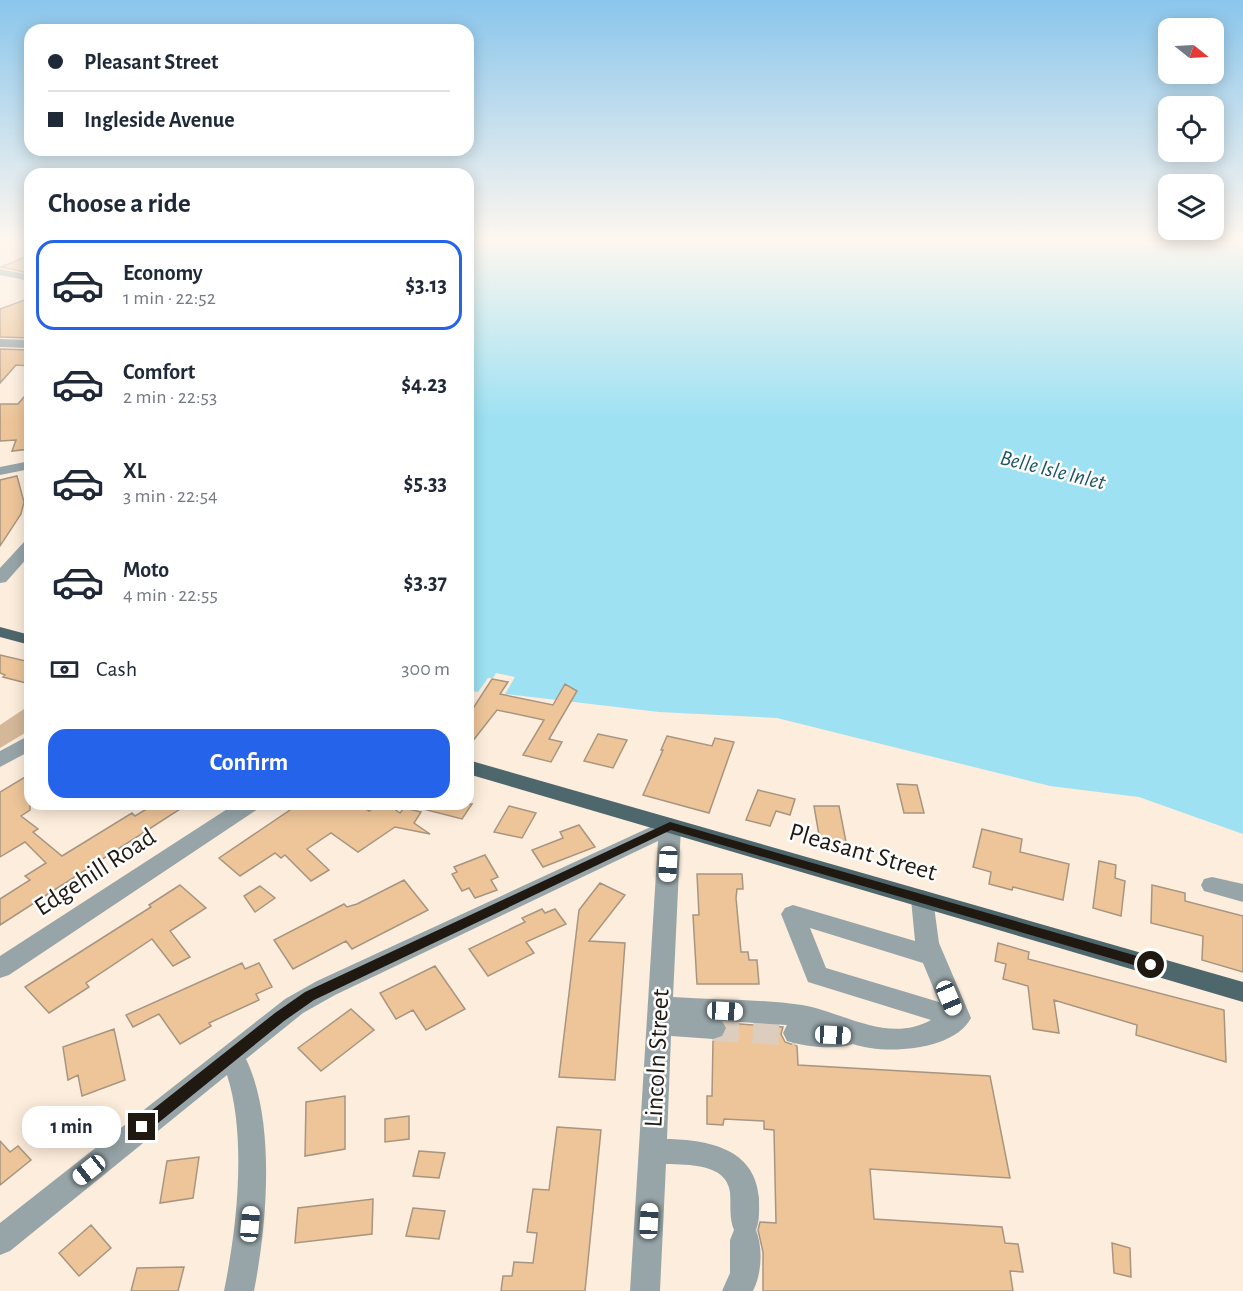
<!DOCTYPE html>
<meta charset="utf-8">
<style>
body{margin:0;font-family:"Alegreya Sans",sans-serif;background:#f6f6f7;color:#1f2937;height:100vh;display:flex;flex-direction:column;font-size:22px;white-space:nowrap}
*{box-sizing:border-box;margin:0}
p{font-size:20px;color:#747a83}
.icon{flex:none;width:33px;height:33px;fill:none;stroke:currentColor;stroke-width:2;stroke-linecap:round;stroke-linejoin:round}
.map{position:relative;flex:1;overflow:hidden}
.details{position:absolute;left:24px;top:168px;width:450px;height:642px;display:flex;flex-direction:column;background:#fff;border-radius:18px;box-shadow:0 3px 15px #0003}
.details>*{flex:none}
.top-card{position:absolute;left:24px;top:24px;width:450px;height:132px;border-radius:18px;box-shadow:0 3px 15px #0003;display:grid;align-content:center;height:132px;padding:0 24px;background:#fff}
.needle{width:39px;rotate:108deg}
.fabs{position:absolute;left:1158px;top:18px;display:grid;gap:12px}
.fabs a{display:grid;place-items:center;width:66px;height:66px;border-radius:12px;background:#fff;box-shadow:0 3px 15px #0003;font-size:30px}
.end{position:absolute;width:27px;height:27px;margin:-14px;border:8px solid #201912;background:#fff;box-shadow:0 0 0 3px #fff}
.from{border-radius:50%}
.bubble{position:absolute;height:42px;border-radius:18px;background:#fff;box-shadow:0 3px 15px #0003;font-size:20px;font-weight:700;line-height:42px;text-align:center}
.car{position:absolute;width:18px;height:36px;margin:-18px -9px;border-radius:8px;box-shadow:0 0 4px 2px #0007;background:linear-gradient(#fff 24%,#345 0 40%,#fff 0 76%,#345 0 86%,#fff 0)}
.top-card b{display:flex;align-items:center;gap:21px;height:57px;font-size:22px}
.top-card b+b{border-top:2px solid #e0e1e3}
.top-card i{width:15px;height:15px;background:#1f2937}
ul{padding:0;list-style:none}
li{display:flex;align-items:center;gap:18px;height:90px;margin:0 12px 9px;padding:0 12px;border:3px solid transparent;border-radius:18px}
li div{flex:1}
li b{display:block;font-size:22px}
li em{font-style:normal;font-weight:700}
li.current{border-color:#2563eb}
li>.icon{width:54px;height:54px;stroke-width:1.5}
h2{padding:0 24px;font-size:27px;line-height:72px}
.pay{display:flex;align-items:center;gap:15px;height:66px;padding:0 24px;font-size:22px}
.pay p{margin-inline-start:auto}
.primary-button{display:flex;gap:12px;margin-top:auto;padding:12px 24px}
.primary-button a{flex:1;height:69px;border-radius:18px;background:#2563eb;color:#fff;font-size:24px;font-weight:700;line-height:69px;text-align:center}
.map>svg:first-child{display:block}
</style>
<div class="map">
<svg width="1243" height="1291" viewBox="0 0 1243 1291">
<rect width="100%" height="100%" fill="#fdeddc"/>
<path fill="#d5b899" d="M30,705V730L0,748V725Z"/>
<path fill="#9de1f3" d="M468,239H1243V834L1139,797L1050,786L777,718L659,712L505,694L515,677L496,673L493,678H488L478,692L468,690Z"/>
<path fill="#edc599" stroke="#a89581" stroke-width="1.5" d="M30,255V269L24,272L1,267Z
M30,298V338L0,337V309Z
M0,349L30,350V366L16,365L0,383Z
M30,390V449L12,451L16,440L0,441V404H18Z
M17,476L24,502L21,514L0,546V480Z
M0,655L30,662V684L3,677L5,675L0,673Z
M492,679L508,682L500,694L553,705L565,684L577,691L549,739L562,742L551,762L523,755L544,720L497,710L468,747V716Z
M598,734L627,740L613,768L584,761Z
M667,736L712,746L715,738L734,742L709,813L643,795L663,750H661Z
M30,774V810L21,816L38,829L33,832L62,856L132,813L135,816L155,804H188L0,925V899L30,880L25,876L46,863L25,842L0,857V792Z
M897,784L917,785L924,813H904Z
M758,790L795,799L790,815L776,811L770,826L746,820Z
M299,804H358L369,811L380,804H387L400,813L404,808L421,812L414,823L430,834L395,827L358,852L331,833L307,849L329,870L311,881L285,855L281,858L275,853L240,876L219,858Z
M424,804H472L462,819L423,809Z
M509,806L536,813L522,838L494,832Z
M814,806H839L847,847H821Z
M579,825L595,847L543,867L532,850L563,838L560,832Z
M982,829L1022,839L1020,852L1069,864L1063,900L1013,887L1012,890L989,884L991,872L973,867Z
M485,855L498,877L491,880L497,890L475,898L469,888L462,891L452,874L457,872L454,867Z
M1099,861L1116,865L1115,878L1125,881L1121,916L1093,908Z
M697,874H742L743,889H737L736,898L741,952H748L749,960H757L759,984H697L693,915H699Z
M404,880L428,910L352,949L346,941L293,969L274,940L344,904L347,907L357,904Z
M600,883L625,895L589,941L625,943L615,1080L559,1077L579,910Z
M180,885L206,908L170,931L190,957L173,966L152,939L86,983L89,987L49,1013L25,987L151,907L149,905Z
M1152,885L1185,893V901L1243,916V972L1202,960L1203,936L1151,923Z
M260,886L275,898L255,912L244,896Z
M542,909L545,913L555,909L566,924L526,942L534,953L488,976L469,949L525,922L522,918Z
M998,943L1029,952L1028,959L1224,1010L1226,1062L1136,1035L1137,1025L1054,1000L1059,1033L1033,1029L1028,986L1003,979L1006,964L995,961Z
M242,963L245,969L259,963L272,987L256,994L259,1000L209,1023L211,1026L180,1044L159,1014L133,1027L126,1015Z
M435,966L465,1009L426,1030L413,1010L396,1019L380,993Z
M351,1009L374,1030L321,1071L298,1048Z
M726,1023L783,1027L781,1034L785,1042L797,1046L798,1065L990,1076L1010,1178L870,1169L874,1219L1002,1227L1005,1243L1018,1244L1023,1272L1010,1271L1013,1291H763V1252L758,1230L760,1222L776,1223L774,1130L764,1129V1121L724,1119L723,1125L707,1124V1096H712L713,1041L724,1037L728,1029Z
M114,1029L125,1080L82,1096L78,1075L68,1080L63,1047Z
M345,1096V1149L305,1156L306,1102Z
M73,1116L77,1133L58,1141L54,1123Z
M409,1116V1139L385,1142V1119Z
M557,1127L601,1130L585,1291H501L503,1276H512L514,1262L533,1263L537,1233L527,1232L533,1189L549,1190Z
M0,1141L10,1152L18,1146L31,1160L0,1185Z
M419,1151L445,1153L439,1178L413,1176Z
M199,1157L193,1198L160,1203L167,1161Z
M373,1199L372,1234L295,1243L298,1208Z
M413,1208L445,1211L439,1239L406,1236Z
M91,1225L111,1248L79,1276L59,1253Z
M1112,1243L1130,1248L1131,1277L1114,1273Z
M184,1267L178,1291H131L137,1268Z"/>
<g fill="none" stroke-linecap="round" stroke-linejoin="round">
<path stroke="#dccdbe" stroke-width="26" stroke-dasharray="26 14" stroke-linecap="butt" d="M713,1028L796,1033"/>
<path fill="#97a5a8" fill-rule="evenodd" d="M0,269L30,275V281L0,275Z
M0,339L30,340V348L0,347Z
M30,461V469L0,475V467Z
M30,540V555L6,582L0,583V568L24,542Z
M30,735V751L0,767V751Z
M235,804H262L258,809L9,975L0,978V956Z
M670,818L678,821L681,826L673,997C716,1000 760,999 802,1005C843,1012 888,1044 931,1020L808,982L781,914L785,908L793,905L915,941L911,899L914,893L922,890L930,893L933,899L939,943L971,1018C954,1051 884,1055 853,1044C836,1050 805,1047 787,1041L783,1033L787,1025L722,1021L726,1028L722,1036L713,1039L671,1036L667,1139C708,1140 755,1148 759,1198C759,1210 760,1220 756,1230C763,1248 762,1273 753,1291H722L730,1273V1240L734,1230C729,1218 731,1206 730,1192C726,1163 688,1165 666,1164L660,1291H630L658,841L335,995L303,1013L246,1059C276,1121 267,1225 254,1291H224C237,1228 247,1137 227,1075L10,1251L0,1255V1223L285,999L317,981ZM810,928L923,963L939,1002L826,968Z
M1212,877L1243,884V902L1204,891L1201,885L1204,879Z"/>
<path fill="#4e676d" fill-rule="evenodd" d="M0,627L30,635V645L0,637Z
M468,760L1243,982V1002L468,774Z"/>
</g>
<linearGradient id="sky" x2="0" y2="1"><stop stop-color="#8ac6ec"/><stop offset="0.57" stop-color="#fef7ef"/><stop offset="1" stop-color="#fef7ef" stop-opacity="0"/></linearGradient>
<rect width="1243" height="420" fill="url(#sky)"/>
<path fill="#201912" d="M670,822L1151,960L1158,965L1151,970L671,830L314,1000L284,1021L147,1132H137L135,1127L137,1122L275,1013L305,992Z"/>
<g text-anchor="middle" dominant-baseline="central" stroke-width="5" stroke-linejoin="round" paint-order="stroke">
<g font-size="22" font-style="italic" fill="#1b5562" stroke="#fdfdfd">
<text transform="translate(1053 470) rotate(14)">Belle Isle Inlet</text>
</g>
<g font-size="26" fill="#201912" stroke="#fdfdfd">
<text transform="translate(863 852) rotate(16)">Pleasant Street</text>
<text transform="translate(95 872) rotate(-33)">Edgehill Road</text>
<text transform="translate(657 1058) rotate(-87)">Lincoln Street</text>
</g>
</g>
</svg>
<div class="fabs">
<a><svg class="needle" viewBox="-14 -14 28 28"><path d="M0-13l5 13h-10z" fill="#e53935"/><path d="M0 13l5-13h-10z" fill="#747a83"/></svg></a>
<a><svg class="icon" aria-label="locate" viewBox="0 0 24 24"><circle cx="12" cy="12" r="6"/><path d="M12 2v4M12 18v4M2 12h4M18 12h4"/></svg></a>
<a><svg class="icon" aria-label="layers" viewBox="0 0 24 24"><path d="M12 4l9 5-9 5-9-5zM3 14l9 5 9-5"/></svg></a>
</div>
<i class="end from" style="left:1151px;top:965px"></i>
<i class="end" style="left:142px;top:1127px"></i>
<div class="bubble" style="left:22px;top:1106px;width:99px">1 min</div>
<i class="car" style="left:668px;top:864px;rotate:183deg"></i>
<i class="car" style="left:949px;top:998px;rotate:157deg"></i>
<i class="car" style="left:725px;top:1011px;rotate:93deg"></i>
<i class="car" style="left:833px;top:1035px;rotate:93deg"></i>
<i class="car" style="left:89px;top:1170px;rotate:231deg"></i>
<i class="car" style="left:649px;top:1221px;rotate:3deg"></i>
<i class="car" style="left:250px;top:1224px;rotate:5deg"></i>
<div class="top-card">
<b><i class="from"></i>Pleasant Street</b>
<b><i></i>Ingleside Avenue</b>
</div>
<section class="details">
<h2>Choose a ride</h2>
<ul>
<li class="current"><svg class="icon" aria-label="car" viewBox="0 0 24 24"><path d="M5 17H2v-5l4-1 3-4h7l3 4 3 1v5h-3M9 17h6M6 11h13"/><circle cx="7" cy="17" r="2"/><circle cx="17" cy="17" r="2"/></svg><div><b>Economy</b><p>1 min · 22:52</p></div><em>$3.13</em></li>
<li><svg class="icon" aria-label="car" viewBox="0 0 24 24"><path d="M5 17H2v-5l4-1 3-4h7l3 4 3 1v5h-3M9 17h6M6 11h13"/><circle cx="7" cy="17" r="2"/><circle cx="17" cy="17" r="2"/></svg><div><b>Comfort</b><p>2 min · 22:53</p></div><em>$4.23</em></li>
<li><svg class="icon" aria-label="car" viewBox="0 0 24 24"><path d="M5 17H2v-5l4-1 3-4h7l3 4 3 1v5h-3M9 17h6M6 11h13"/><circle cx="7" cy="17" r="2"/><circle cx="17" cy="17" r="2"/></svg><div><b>XL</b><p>3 min · 22:54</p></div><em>$5.33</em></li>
<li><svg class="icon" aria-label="car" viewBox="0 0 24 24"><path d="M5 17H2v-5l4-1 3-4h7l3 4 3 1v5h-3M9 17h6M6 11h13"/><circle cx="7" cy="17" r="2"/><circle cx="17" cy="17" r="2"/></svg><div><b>Moto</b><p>4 min · 22:55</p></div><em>$3.37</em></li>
</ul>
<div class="pay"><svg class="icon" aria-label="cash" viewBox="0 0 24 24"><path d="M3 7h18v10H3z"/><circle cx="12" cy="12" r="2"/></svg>Cash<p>300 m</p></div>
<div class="primary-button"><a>Confirm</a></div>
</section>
</div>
